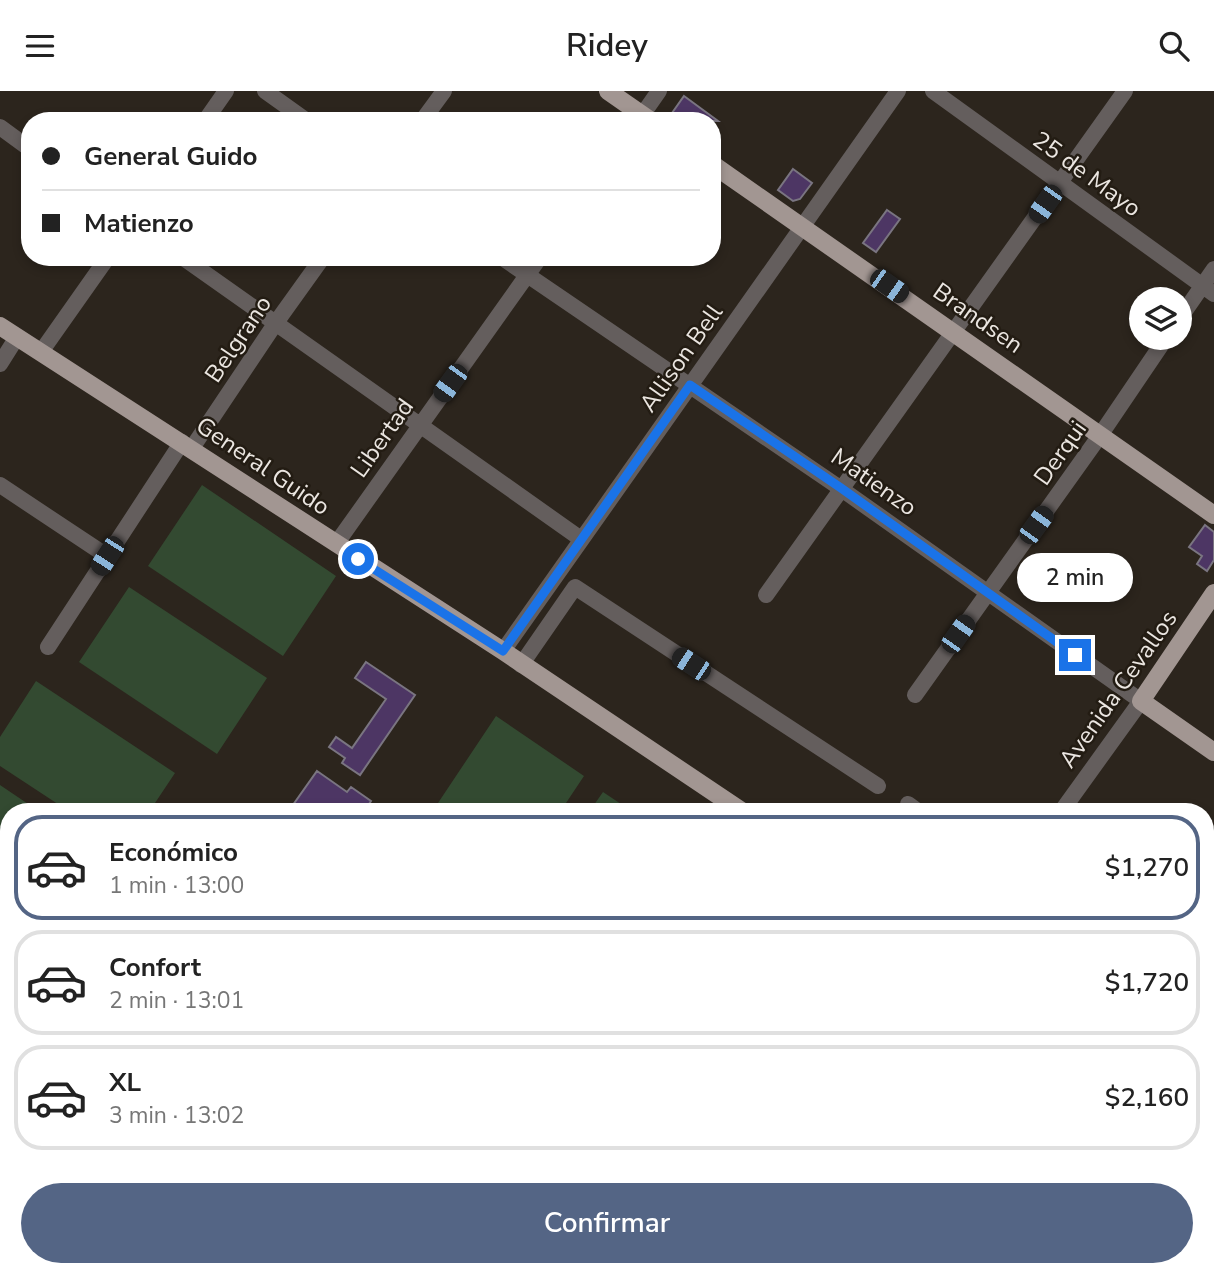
<!DOCTYPE html>
<html lang="es">
<meta charset="utf-8">
<style>
body{margin:0;font-family:"Nunito Sans",sans-serif;background:#f6f6f6;color:#222;height:100vh;display:flex;flex-direction:column;font-size:26px;white-space:nowrap}
*{box-sizing:border-box;margin:0}
p{font-size:23px;color:#767676}
.icon{flex:none;width:38px;height:38px;fill:none;stroke:currentColor;stroke-width:2;stroke-linecap:round;stroke-linejoin:round}
.map{position:relative;flex:1;overflow:hidden}
.sheet{position:absolute;left:0px;top:712px;width:1214px;height:474px;display:flex;flex-direction:column;background:#fff;border-radius:28px 28px 0 0;box-shadow:0 4px 10px #0003}
.sheet>*{flex:none}
.guide{position:absolute;left:21px;top:21px;width:700px;height:154px;border-radius:28px;box-shadow:0 4px 10px #0003;display:grid;align-content:center;height:154px;padding:0 21px;background:#fff}
.controls{position:absolute;left:1129px;top:196px;display:grid;gap:14px}
.controls a{display:grid;place-items:center;width:63px;height:63px;border-radius:50%;background:#fff;box-shadow:0 4px 10px #0003;font-size:35px}
.end{position:absolute;width:32px;height:32px;margin:-16px;border:9px solid #1a73e8;background:#fff;box-shadow:0 0 0 4px #fff}
.from{border-radius:50%}
.bubble{position:absolute;height:49px;border-radius:24px;background:#fff;box-shadow:0 4px 10px #0003;font-size:23px;font-weight:600;line-height:49px;text-align:center}
.car{position:absolute;width:21px;height:42px;margin:-21px -10px;border-radius:9px;box-shadow:0 0 5px 2px #0007;background:linear-gradient(#222 24%,#8ab4d8 0 40%,#222 0 76%,#8ab4d8 0 86%,#222 0)}
.guide b{display:flex;align-items:center;gap:24px;height:66px;font-size:26px}
.guide b+b{border-top:2px solid #e0e0e0}
.guide i{width:18px;height:18px;background:#222}
ul{padding:12px 0 0;list-style:none}
li{display:flex;align-items:center;gap:21px;height:105px;margin:0 14px 10px;padding:0 7px;border:4px solid #e0e0e0;border-radius:28px}
li div{flex:1}
li b{display:block;font-size:26px}
li em{font-style:normal;font-weight:600}
li.active{border-color:#546585}
li>.icon{width:63px;height:63px;stroke-width:1.5}
.cta{display:flex;gap:14px;margin-top:auto;padding:14px 21px}
.cta a{flex:1;height:80px;border-radius:42px;background:#546585;color:#fff;font-size:28px;font-weight:600;line-height:80px;text-align:center}
header{display:flex;justify-content:space-between;align-items:center;height:91px;padding:0 21px;background:#fff;font-size:32px;font-weight:600}
.map>svg:first-child{display:block}
</style>
<header><svg class="icon" aria-label="menu" viewBox="0 0 24 24"><path d="M4 6h16M4 12h16M4 18h16"/></svg>Ridey<svg class="icon" aria-label="search" viewBox="0 0 24 24"><circle cx="10" cy="10" r="6"/><path d="M15 15l6 6"/></svg></header>
<div class="map">
<svg width="1214" height="1185" viewBox="0 0 1214 1185">
<rect width="100%" height="100%" fill="#2c251d"/>
<path fill="#334a31" d="M202,394L336,485L283,565L148,475Z
M129,496L267,587L217,663L79,571Z
M36,590L175,682L149,721H70L0,675V646Z
M496,625L584,685L560,721H432Z
M0,694L40,721H9V809L0,803Z
M603,701L633,721H589Z
M576,1178H690L701,1185H572Z"/>
<path fill="#4d3664" stroke="#7a7581" stroke-width="2" d="M684,5L718,30H682L672,22Z
M793,78L812,92L800,108L793,110L778,99Z
M887,119L900,128L876,161L863,152Z
M1205,434L1214,441V469L1207,480L1197,473L1202,465L1189,456Z
M366,571L415,604L360,684L342,672L345,667L329,656L336,646L352,657L386,608L355,587Z
M317,680L347,701L351,696L371,710L364,721H288Z"/>
<g fill="none" stroke-linecap="round" stroke-linejoin="round">
<path stroke="#645e5d" stroke-width="16" d="M265,0L307,30
M933,0L1214,203
M205,30L226,0
M422,30L444,0
M638,30L659,0
M0,36L30,58
M182,166L581,448
M501,166L840,397L1141,610L1061,721
M1180,227L1214,178
M41,261L108,166
M0,273L17,246
M192,357L275,233L323,166
M0,394L107,465
M336,453L540,166
M766,504L1125,0
M48,556L182,351
M503,560L898,0
M521,574L575,496L878,695
M915,604L1101,343L1166,247
M908,713L919,721
M1206,910L1214,916"/>
<path stroke="#a29692" stroke-width="18" d="M608,0L651,30
M712,73L1214,424
M0,235L503,560L743,721
M1214,502L1141,610L1214,661
M1206,1023L1214,1028"/>
</g>
<g fill="none" stroke-linecap="round" stroke-linejoin="round">
<path stroke="#1a73e8" stroke-width="9" d="M358,468L503,560L690,294L841,397L1075,564"/>
</g>
<g text-anchor="middle" dominant-baseline="central" stroke-width="5" stroke-linejoin="round" paint-order="stroke">
<g font-size="24" fill="#ebe6e1" stroke="#231c13">
<text transform="translate(1087 83) rotate(36)">25 de Mayo</text>
<text transform="translate(978 227) rotate(35)">Brandsen</text>
<text transform="translate(238 248) rotate(-56)">Belgrano</text>
<text transform="translate(681 267) rotate(-55)">Allison Bell</text>
<text transform="translate(382 347) rotate(-55)">Libertad</text>
<text transform="translate(1060 362) rotate(-55)">Derqui</text>
<text transform="translate(263 375) rotate(34)">General Guido</text>
<text transform="translate(874 391) rotate(35)">Matienzo</text>
<text transform="translate(1118 598) rotate(-55)">Avenida Cevallos</text>
</g>
</g>
</svg>
<div class="controls">
<a><svg class="icon" aria-label="layers" viewBox="0 0 24 24"><path d="M12 4l9 5-9 5-9-5zM3 14l9 5 9-5"/></svg></a>
</div>
<i class="end from" style="left:358px;top:468px"></i>
<i class="end" style="left:1075px;top:564px"></i>
<div class="bubble" style="left:1017px;top:462px;width:116px">2 min</div>
<i class="car" style="left:1045px;top:113px;rotate:215deg"></i>
<i class="car" style="left:889px;top:195px;rotate:125deg"></i>
<i class="car" style="left:450px;top:292px;rotate:216deg"></i>
<i class="car" style="left:1036px;top:434px;rotate:36deg"></i>
<i class="car" style="left:107px;top:465px;rotate:213deg"></i>
<i class="car" style="left:958px;top:543px;rotate:35deg"></i>
<i class="car" style="left:691px;top:573px;rotate:303deg"></i>
<div class="guide">
<b><i class="from"></i>General Guido</b>
<b><i></i>Matienzo</b>
</div>
<section class="sheet">
<ul>
<li class="active"><svg class="icon" aria-label="car" viewBox="0 0 24 24"><path d="M5 17H2v-5l4-1 3-4h7l3 4 3 1v5h-3M9 17h6M6 11h13"/><circle cx="7" cy="17" r="2"/><circle cx="17" cy="17" r="2"/></svg><div><b>Económico</b><p>1 min · 13:00</p></div><em>$1,270</em></li>
<li><svg class="icon" aria-label="car" viewBox="0 0 24 24"><path d="M5 17H2v-5l4-1 3-4h7l3 4 3 1v5h-3M9 17h6M6 11h13"/><circle cx="7" cy="17" r="2"/><circle cx="17" cy="17" r="2"/></svg><div><b>Confort</b><p>2 min · 13:01</p></div><em>$1,720</em></li>
<li><svg class="icon" aria-label="car" viewBox="0 0 24 24"><path d="M5 17H2v-5l4-1 3-4h7l3 4 3 1v5h-3M9 17h6M6 11h13"/><circle cx="7" cy="17" r="2"/><circle cx="17" cy="17" r="2"/></svg><div><b>XL</b><p>3 min · 13:02</p></div><em>$2,160</em></li>
</ul>
<div class="cta"><a>Confirmar</a></div>
</section>
</div>
